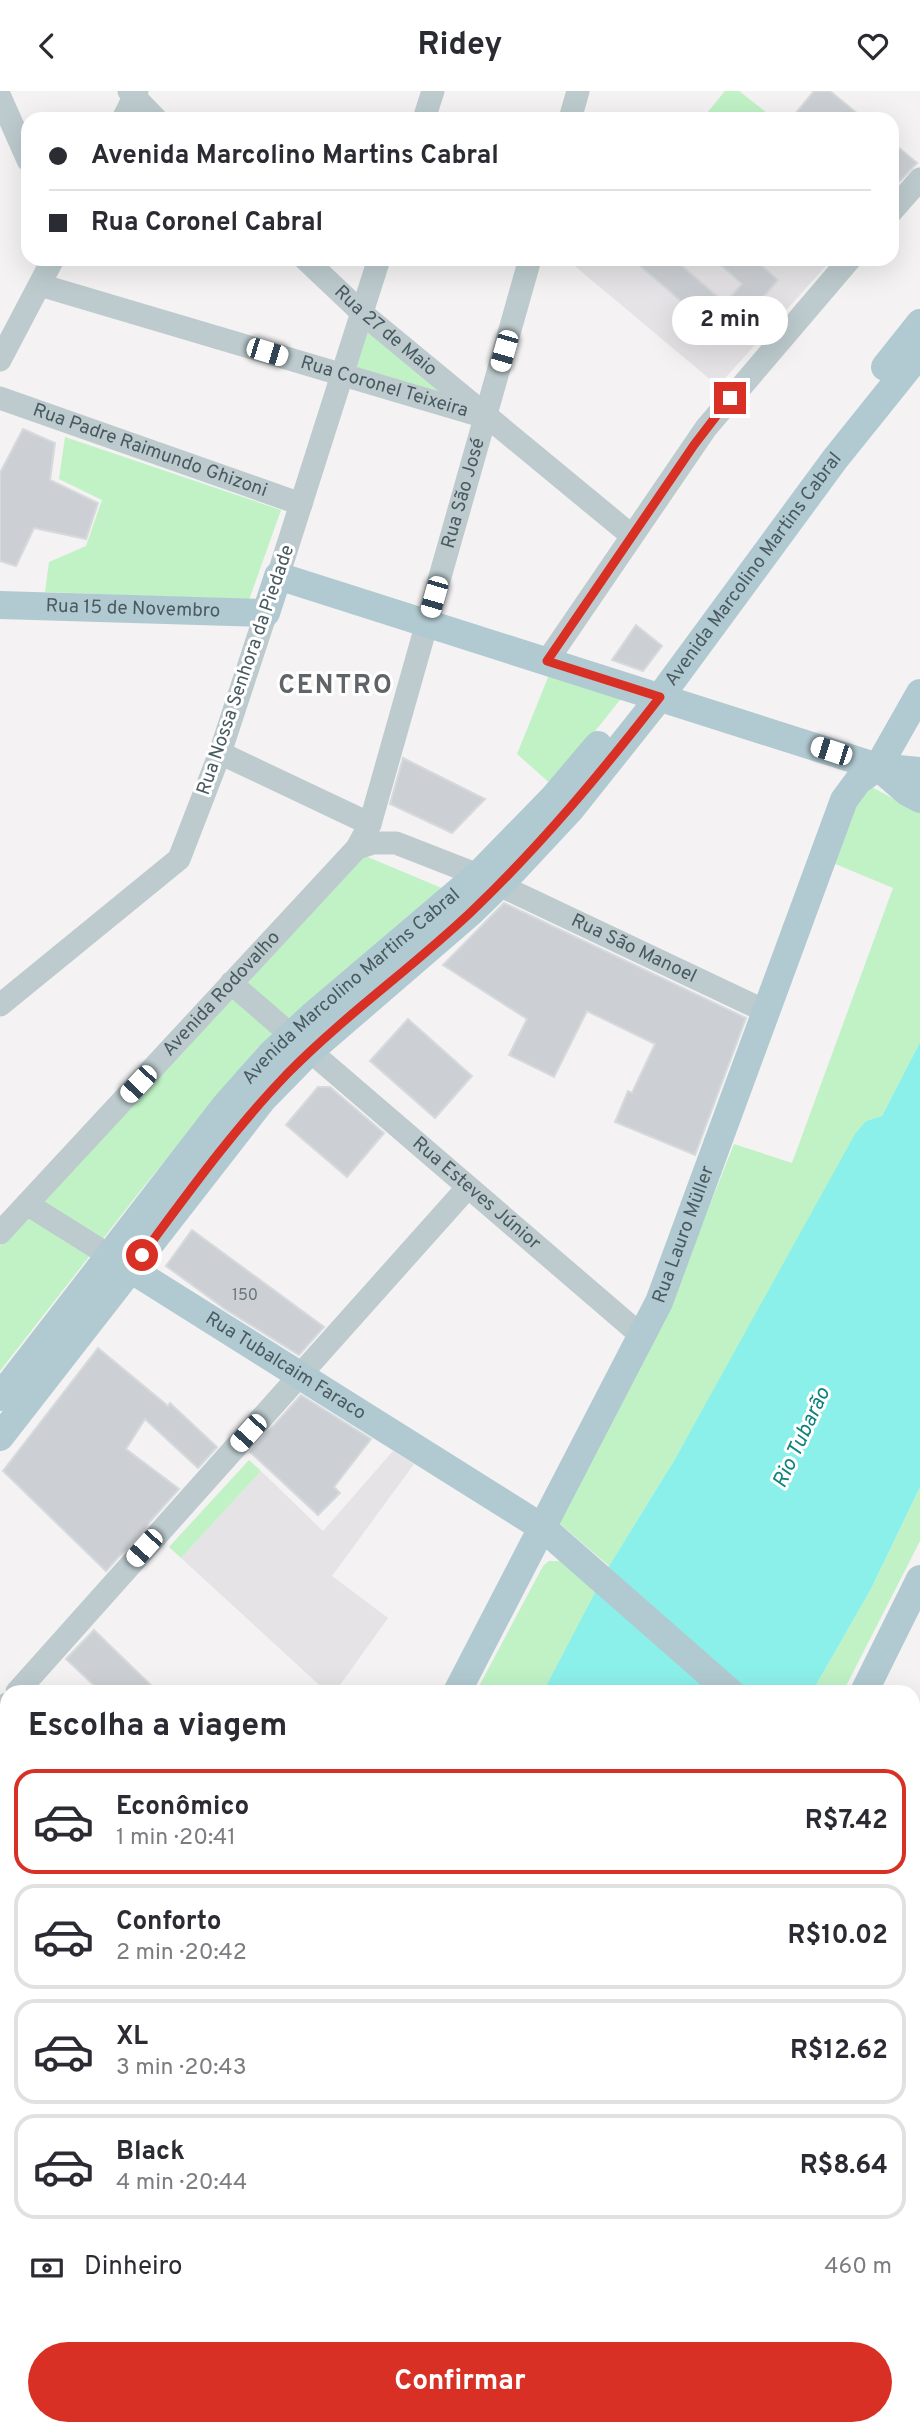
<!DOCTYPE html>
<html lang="pt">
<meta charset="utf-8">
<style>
body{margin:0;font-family:Overpass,sans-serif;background:#f7f7f7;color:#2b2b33;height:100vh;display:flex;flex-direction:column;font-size:26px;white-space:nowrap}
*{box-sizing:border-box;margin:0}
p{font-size:23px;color:#7c7c81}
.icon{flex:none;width:38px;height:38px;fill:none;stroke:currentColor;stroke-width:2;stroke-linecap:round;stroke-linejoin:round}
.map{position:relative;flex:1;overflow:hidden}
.side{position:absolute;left:0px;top:1594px;width:920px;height:751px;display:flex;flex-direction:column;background:#fff;border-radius:21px 21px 0 0;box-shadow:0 7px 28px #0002}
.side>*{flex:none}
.top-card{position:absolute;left:21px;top:21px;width:878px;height:154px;border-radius:21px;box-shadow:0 7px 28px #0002;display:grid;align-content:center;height:154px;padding:0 28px;background:#fff}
.end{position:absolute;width:32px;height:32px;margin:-16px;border:9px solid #d93025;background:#fff;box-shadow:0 0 0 4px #fff}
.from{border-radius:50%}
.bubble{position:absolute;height:49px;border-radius:24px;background:#fff;box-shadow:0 7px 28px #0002;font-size:23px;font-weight:700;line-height:49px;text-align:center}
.car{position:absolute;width:21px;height:42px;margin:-21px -10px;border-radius:9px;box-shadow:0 0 5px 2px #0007;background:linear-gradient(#fff 24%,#345 0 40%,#fff 0 76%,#345 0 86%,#fff 0)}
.top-card b{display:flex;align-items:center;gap:24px;height:66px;font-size:26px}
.top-card b+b{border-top:2px solid #e1e1e2}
.top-card i{width:18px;height:18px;background:#2b2b33}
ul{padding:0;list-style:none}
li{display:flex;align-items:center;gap:21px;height:105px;margin:0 14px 10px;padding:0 14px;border:4px solid #e1e1e2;border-radius:21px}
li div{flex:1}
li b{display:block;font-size:26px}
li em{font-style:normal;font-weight:700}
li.on{border-color:#d93025}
li>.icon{width:63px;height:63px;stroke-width:1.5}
h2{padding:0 28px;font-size:32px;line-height:84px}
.pay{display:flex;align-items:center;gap:18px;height:77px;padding:0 28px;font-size:26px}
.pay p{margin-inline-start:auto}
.action{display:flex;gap:14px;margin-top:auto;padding:14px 28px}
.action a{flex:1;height:80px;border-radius:42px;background:#d93025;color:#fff;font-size:28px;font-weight:700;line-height:80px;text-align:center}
header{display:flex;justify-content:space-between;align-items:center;height:91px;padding:0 28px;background:#fff;font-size:32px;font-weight:700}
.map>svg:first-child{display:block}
</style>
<header><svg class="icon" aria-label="back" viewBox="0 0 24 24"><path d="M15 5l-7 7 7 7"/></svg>Ridey<svg class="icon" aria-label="heart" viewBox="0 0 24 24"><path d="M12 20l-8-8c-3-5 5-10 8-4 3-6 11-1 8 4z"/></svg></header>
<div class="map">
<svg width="920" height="2344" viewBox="0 0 920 2344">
<rect width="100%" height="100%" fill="#f4f2f2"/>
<path fill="#e5e3e5" d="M582,168H832L718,295L576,176Z
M393,1360L414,1373L332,1485L388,1527L335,1601H327L181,1467L261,1380L323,1440Z
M7,1801V2184L0,2192V1808Z"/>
<path fill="#c0f2c6" d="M725,0H739L775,28H702Z
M367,238L458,311L355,280Z
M65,346L281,419L249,509L45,501L49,471L86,455L102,409L59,388Z
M549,584L624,604L552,694L517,663Z
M868,694L920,722V951L882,1025L866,1030L675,1368L609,1475L559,1432L666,1224L734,1053L792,1072L893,797L833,772L850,719Z
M363,764L444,798L257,957L141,1099L0,1280V1155Z
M249,1369L261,1380L181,1467L169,1456Z
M920,1396V1450L843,1601H812L871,1498Z
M549,1470H562L598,1499L543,1601H476L543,1475Z"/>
<path fill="#8cf0ea" d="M920,951V1396L871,1498L812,1601H543L609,1475L675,1368L855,1043L866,1030L882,1025Z
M308,2338H550L549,2344H306Z"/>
<path fill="#ccd0d4" stroke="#d6dadd" stroke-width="2" d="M814,0H830L864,28H791Z
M892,51L917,72L892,98Z
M632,168H674L725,212L742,193L714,168H754L778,189L726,249Z
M23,338L55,352L50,389L98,412L86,448L34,437L16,475L0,470V382Z
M636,534L662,555L643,580L612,569Z
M403,667L485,708L452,742L390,713Z
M504,812L746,927L695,1064L615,1031L628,1000L632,1002L655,953L587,920L554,986L509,964L527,928L443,874Z
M408,928L472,985L435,1027L370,970Z
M318,996H330L384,1042L347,1086L286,1034Z
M192,1139L324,1236L299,1264L225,1218L166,1175Z
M98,1257L168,1315L170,1312L217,1356L198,1377L145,1328L126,1358L179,1398L106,1480L3,1380Z
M301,1304L371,1348L334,1396L340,1402L318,1424L250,1361Z
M94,1539L158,1601H101L66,1568Z"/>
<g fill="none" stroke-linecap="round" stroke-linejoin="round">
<g stroke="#bdcbce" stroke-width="23">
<path d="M129,0L156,28"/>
<path d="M0,6L28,69"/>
<path d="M123,28L137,0"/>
<path d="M424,28L433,0"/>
<path d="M570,28L578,0"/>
<path d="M892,120L920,88"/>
<path id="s1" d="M305,168L362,222L632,445"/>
<path id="s2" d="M40,194L485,326"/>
<path d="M0,269L53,168"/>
<path id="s3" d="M0,307L301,413"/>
<path d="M278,485L379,168"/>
<path d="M547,570L706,337L850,168"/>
<path d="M220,662L370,733"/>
<path d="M357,757L373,752H396L478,784"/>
<path id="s4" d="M499,794L767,921"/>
<path d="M231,892L291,944"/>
<path d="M0,914L179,768L220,662L266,522"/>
<path id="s5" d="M310,960L643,1246"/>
<path d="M27,1113L110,1165"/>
<path id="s6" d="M0,1142L357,757L370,733L530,168"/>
<path d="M17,1601L468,1096"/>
<path d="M0,1621L7,1613"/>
<path d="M0,1769L7,1777"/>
<path d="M914,2096L920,2098"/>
</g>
<g stroke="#b1cad1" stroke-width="28">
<path d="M885,276L920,232"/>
<path id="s7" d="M0,514L266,522L278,485L878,676L920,680"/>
<path d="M878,676L907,701L920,708"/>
<path id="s8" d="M116,1169L543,1437L730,1601"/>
<path id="s9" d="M0,1306L225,1015L271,963L312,925L478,784L554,706L598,654"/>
<path id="s10" d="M0,1346L263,1008L310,960L470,822L514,779L570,719L660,606L835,368L920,262"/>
<path id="s11" d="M457,1601L659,1211L844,709L858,690L878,676L920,602"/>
<path d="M864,1601L920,1488"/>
<path d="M914,1713L920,1715"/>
<path d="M181,2344L183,2338"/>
<path d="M603,2344L604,2338"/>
</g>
</g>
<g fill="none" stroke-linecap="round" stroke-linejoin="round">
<path stroke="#d93025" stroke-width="9" d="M142,1164C188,1102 234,1038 288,982C345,924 412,877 471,821C541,754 601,682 660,606L547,570L694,354L730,307"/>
</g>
<g text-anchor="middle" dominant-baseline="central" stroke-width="6" stroke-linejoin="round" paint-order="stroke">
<g font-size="16" fill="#6a787d">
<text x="245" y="1205">150</text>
</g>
<g font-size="19" fill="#495b60" stroke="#fff">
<text stroke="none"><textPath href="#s1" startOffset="108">Rua 27 de Maio</textPath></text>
<text stroke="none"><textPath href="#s2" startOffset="359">Rua Coronel Teixeira</textPath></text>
<text stroke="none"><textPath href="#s3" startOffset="159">Rua Padre Raimundo Ghizoni</textPath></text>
<text stroke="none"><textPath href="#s6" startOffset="896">Rua São José</textPath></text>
<text stroke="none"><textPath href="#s10" startOffset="1153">Avenida Marcolino Martins Cabral</textPath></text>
<text stroke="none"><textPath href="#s7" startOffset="133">Rua 15 de Novembro</textPath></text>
<text transform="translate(246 579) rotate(-71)">Rua Nossa Senhora da Piedade</text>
<text stroke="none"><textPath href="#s4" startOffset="149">Rua São Manoel</textPath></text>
<text stroke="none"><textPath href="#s9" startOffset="542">Avenida Marcolino Martins Cabral</textPath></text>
<text stroke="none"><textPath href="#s6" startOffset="326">Avenida Rodovalho</textPath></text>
<text stroke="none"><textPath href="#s5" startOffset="219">Rua Esteves Júnior</textPath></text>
<text stroke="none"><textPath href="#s11" startOffset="511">Rua Lauro Müller</textPath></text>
<text stroke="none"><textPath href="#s8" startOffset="200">Rua Tubalcaim Faraco</textPath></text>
</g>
<g font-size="21" font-style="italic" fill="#0b837c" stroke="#fff">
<text transform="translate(802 1347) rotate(-65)">Rio Tubarão</text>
</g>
<g font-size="26" font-weight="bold" letter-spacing="2" fill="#5e6467" stroke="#fff">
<text x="336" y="595">CENTRO</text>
</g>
</g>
</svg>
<i class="end from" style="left:142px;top:1164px"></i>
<i class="end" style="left:730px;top:307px"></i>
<div class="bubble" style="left:672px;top:205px;width:116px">2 min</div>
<i class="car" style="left:504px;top:260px;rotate:196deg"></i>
<i class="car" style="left:267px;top:261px;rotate:107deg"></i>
<i class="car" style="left:434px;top:506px;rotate:196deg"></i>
<i class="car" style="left:831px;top:660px;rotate:288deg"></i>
<i class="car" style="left:138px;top:993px;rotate:223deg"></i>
<i class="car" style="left:248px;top:1342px;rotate:222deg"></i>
<i class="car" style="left:144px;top:1457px;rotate:222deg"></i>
<div class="top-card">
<b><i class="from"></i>Avenida Marcolino Martins Cabral</b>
<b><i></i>Rua Coronel Cabral</b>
</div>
<section class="side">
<h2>Escolha a viagem</h2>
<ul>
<li class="on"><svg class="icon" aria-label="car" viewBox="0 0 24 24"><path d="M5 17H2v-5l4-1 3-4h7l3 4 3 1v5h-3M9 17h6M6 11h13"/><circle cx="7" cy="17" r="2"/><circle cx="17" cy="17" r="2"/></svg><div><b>Econômico</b><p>1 min · 20:41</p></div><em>R$7.42</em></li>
<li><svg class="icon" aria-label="car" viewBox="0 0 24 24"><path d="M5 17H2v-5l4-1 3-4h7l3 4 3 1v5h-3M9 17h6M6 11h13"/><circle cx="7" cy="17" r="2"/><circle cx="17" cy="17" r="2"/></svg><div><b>Conforto</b><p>2 min · 20:42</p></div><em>R$10.02</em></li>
<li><svg class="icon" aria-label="car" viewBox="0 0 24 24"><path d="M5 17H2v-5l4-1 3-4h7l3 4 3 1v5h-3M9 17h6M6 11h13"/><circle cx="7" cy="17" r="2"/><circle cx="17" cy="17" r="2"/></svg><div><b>XL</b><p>3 min · 20:43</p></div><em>R$12.62</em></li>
<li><svg class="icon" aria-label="car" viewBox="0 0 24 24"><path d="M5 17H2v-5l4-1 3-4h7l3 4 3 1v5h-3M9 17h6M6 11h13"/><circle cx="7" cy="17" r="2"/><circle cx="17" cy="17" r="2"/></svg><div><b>Black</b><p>4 min · 20:44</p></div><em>R$8.64</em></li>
</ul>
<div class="pay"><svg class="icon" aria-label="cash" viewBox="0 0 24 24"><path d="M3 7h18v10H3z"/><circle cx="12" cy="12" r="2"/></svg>Dinheiro<p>460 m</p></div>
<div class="action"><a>Confirmar</a></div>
</section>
</div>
